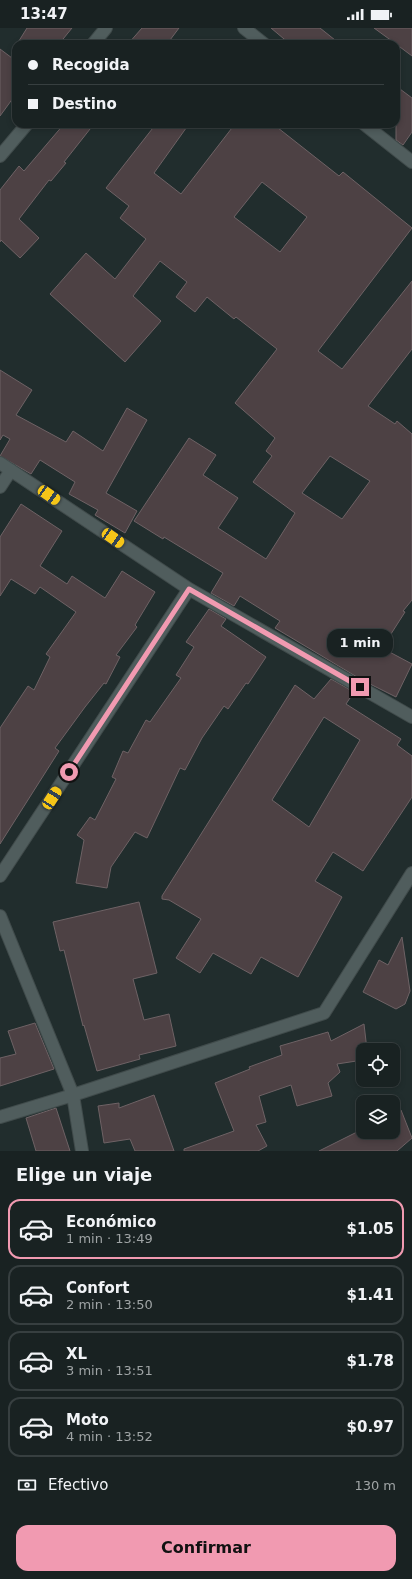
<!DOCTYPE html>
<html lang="es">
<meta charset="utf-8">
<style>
body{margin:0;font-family:"DejaVu Sans",sans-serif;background:#222a2a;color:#f1f3f6;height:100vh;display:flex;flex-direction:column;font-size:15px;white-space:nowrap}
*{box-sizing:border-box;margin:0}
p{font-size:13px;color:#9fa4a5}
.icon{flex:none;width:22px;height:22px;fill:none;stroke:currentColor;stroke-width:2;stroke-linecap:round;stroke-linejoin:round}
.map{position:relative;height:1123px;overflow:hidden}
.sheet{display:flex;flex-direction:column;background:#192222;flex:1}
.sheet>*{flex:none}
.hud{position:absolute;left:12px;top:12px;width:388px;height:88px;border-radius:12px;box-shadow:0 2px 6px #0003,0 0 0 1px #373f40;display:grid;align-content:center;height:88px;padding:0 16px;background:#192222}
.fabs{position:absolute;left:356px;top:1015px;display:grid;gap:8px}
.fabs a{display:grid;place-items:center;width:44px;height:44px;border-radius:8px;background:#192222;box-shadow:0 2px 6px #0003,0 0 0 1px #373f40;font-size:20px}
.end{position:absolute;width:18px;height:18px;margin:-9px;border:5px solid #f19ab1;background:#111;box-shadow:0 0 0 2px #111}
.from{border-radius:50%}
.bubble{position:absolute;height:28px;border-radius:12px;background:#192222;box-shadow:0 2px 6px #0003,0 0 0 1px #373f40;font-size:13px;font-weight:600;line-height:28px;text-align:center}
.car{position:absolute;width:12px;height:24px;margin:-12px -6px;border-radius:5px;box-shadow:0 0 3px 1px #0007;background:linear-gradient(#f5c518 24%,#345 0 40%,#f5c518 0 76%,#345 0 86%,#f5c518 0)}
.hud b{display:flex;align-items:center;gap:14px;height:38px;font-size:15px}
.hud b+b{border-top:1px solid #373f40}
.hud i{width:10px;height:10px;background:#f1f3f6}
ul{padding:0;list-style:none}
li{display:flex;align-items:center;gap:12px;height:60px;margin:0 8px 6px;padding:0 8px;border:2px solid #373f40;border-radius:12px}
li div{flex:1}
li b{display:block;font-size:15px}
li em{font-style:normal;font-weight:600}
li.on{border-color:#f19ab1}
li>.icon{width:36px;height:36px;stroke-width:1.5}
h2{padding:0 16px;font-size:18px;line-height:48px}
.pay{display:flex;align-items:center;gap:10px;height:44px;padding:0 16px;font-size:15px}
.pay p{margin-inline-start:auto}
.action{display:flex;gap:8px;margin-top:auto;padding:8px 16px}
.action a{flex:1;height:46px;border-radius:12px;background:#f19ab1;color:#111;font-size:16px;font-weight:600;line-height:46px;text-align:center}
.status{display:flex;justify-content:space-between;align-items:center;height:28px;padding:0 20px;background:#192222;direction:ltr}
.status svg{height:11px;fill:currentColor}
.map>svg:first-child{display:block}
</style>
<div class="status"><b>13:47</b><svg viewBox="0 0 49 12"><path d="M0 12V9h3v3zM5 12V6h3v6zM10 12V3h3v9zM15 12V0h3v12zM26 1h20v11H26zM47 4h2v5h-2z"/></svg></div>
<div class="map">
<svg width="412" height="1123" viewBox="0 0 412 1123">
<rect width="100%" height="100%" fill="#212d2d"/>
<path fill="#4d4144" stroke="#6e6265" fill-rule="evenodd" d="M27,0H72L59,16H17Z
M142,0H179L167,16H128Z
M271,0H320L340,16H290Z
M374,0H412V28L396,16Z
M0,21L16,33V66L0,88Z
M396,58L412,70V104L403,117L396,112Z
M64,96H94L64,134L66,135L51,153L49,152L19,191L39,210L20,230L1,212L0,214V162L19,138L24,143Z
M156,96H189L154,145L181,166L235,96H273L339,148L343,144L412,200L318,323L342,341L412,253V321L368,378L395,396L397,393L412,406V572L403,583L405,584L382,620L412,636L396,669L362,652L275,600L280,593L240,568L234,578L211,565L223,545L164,509L163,511L134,493L189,410L216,427L203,447L238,470L218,500L266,531L295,485L253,454L272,428L266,423L275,410L235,375L277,321L236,289L234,291L207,269L195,284L176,269L187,254L160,233L133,268L161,293L125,334L50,266L86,225L115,251L146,211L120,190L129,178L106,160ZM262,154L307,189L280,224L234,189ZM330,428L370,453L342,491L302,465Z
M0,342L32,362L16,387L66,414L73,403L103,423L127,380L147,392L106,465L137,483L125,505L95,487L98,482L69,466L75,454L40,432L31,446L0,428L10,411L3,407L0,412Z
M21,476L62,503L40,538L67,556L72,548L105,570L122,543L155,564L135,597L137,599L116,627L120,629L106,656L104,655L85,679L55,720L59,723L0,816V700L28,658L34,662L50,629L46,626L76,584L40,559L35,566L11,551L0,568V509Z
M209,581L226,591L221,598L266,629L248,656L246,655L228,681L224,678L202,710L185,742L180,740L147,810L135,804L111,839L107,860L76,855L84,812L77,807L90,789L95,792L116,751L112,749L123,723L128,725L146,692L150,694L181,650L176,647L194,619L186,614Z
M331,651L354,664L346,676L401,711L397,717L412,728V769L363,843L333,824L315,853L342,869L298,949L261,929L251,946L213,925L200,945L176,930L201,891L169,872L162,871V868L295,657L314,671ZM324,689L360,712L309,799L272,772Z
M139,874L157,945L133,951L144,992L169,986L176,1018L139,1027L140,1031L97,1043L84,997L83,998L64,922L60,923L53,894Z
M402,909L410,963L405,976L396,981L363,964L379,932L388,937Z
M35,995L54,1041L0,1058V1030L16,1026L8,1003Z
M364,996L367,1022H363V1032L337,1036L340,1044L328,1055L332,1068L297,1078L291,1057L259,1068L266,1094L256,1097L267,1118L258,1123H184V1121L234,1103L215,1055L250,1041L249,1039L282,1027L280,1018L328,1004L331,1013Z
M154,1067L174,1123H135L130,1111L104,1115L98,1078L119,1075V1080Z
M56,1080L70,1123H36L26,1090Z
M401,1082L412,1110L397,1123H319L363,1101V1104H393V1086Z"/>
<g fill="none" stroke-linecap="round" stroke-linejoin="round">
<defs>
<path id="minor" d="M244,0L264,16
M93,16L106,0
M364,96L412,134
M0,128L27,96
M0,435L189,561L412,689
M0,459L11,442
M0,848L189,561
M0,888L73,1067L82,1123
M0,1089L73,1067L324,985L412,845"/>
</defs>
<use href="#minor" stroke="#404b4b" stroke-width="14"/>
<use href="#minor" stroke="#505d5d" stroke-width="12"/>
</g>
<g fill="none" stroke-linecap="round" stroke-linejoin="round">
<path stroke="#f19ab1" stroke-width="5" d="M69,744L189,561L360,659"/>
</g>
</svg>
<div class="fabs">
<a><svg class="icon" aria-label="locate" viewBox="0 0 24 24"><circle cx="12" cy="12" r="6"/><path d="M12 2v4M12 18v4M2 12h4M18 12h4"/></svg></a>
<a><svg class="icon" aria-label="layers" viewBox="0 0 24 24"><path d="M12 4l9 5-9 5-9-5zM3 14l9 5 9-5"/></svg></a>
</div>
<i class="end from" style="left:69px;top:744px"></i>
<i class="end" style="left:360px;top:659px"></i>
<div class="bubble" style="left:327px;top:601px;width:66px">1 min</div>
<i class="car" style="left:49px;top:467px;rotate:124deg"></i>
<i class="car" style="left:113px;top:510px;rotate:124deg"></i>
<i class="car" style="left:52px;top:770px;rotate:33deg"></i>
<div class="hud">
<b><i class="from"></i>Recogida</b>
<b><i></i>Destino</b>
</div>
</div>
<section class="sheet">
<h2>Elige un viaje</h2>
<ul>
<li class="on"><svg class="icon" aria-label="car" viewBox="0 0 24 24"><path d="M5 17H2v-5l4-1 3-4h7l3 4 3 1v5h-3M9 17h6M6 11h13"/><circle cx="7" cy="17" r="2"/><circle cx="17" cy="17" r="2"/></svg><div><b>Económico</b><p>1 min · 13:49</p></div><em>$1.05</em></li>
<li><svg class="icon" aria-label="car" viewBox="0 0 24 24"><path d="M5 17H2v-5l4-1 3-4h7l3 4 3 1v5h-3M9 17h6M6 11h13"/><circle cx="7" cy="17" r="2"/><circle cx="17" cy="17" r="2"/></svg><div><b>Confort</b><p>2 min · 13:50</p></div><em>$1.41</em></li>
<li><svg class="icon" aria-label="car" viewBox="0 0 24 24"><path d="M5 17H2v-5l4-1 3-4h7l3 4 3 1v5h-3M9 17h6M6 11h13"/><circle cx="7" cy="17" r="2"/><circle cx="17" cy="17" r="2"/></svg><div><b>XL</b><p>3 min · 13:51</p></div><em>$1.78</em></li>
<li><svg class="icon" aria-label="car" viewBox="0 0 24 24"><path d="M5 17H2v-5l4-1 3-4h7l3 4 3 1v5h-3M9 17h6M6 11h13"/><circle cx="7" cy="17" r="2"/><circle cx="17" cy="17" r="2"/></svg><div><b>Moto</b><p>4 min · 13:52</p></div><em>$0.97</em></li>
</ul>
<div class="pay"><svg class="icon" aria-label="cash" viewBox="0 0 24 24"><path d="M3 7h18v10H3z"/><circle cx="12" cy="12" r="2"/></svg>Efectivo<p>130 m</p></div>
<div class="action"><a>Confirmar</a></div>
</section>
